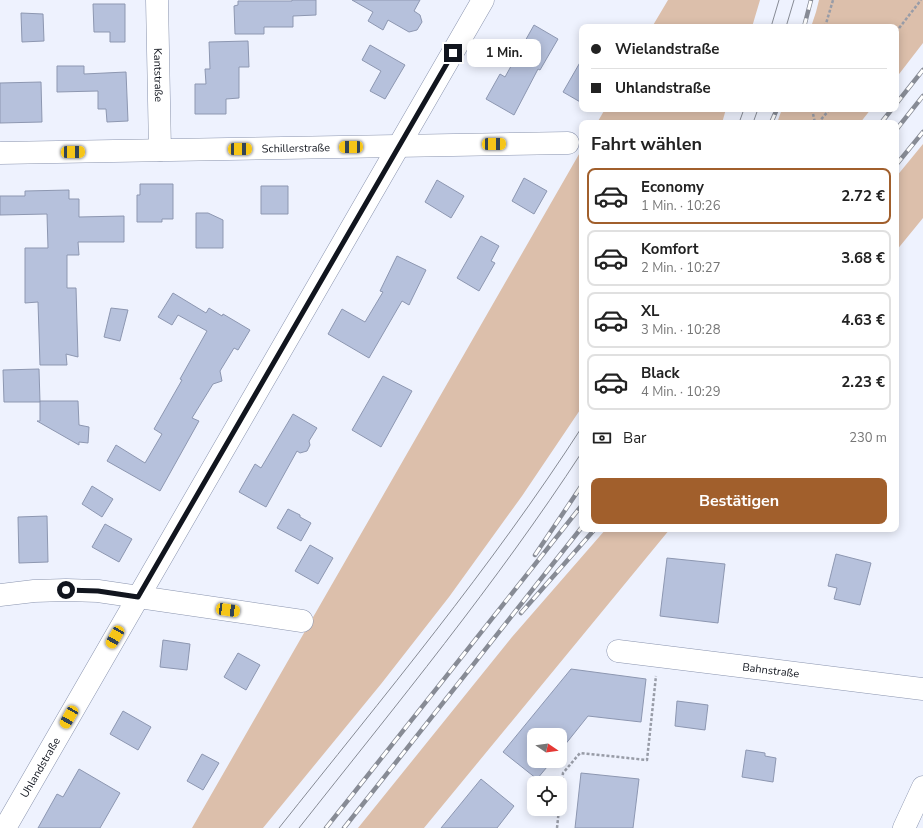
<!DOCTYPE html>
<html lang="de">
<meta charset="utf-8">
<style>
body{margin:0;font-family:"Nunito Sans",sans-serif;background:#f6f6f6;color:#222;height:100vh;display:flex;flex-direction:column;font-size:15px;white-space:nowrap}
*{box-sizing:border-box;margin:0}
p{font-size:13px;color:#767676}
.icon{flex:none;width:22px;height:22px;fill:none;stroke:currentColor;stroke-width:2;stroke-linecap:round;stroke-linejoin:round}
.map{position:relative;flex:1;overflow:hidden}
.side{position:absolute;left:579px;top:120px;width:320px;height:412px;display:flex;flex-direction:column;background:#fff;border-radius:8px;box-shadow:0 2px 10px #0003}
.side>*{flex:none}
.banner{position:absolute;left:579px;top:24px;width:320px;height:88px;border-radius:8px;box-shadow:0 2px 10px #0003;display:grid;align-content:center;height:88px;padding:0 12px;background:#fff}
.needle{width:26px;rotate:103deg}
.tools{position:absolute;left:527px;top:728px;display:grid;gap:8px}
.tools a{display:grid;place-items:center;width:40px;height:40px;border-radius:8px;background:#fff;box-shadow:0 2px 10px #0003;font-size:20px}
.end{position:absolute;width:18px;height:18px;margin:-9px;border:5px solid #11151e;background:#fff;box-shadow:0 0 0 2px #fff}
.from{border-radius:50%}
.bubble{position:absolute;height:28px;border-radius:8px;background:#fff;box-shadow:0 2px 10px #0003;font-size:13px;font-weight:700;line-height:28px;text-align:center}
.car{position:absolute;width:12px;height:24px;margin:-12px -6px;border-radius:5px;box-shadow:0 0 3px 1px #0007;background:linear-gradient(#f5c518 24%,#345 0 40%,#f5c518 0 76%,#345 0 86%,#f5c518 0)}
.banner b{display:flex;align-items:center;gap:14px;height:38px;font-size:15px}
.banner b+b{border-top:1px solid #e0e0e0}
.banner i{width:10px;height:10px;background:#222}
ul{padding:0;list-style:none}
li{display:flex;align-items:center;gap:12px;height:56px;margin:0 8px 6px;padding:0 4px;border:2px solid #e0e0e0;border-radius:8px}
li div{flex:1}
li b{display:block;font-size:15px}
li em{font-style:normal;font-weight:700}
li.current{border-color:#a15f2c}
li>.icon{width:36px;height:36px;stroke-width:1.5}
h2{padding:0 12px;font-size:18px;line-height:48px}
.pay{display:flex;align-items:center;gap:10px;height:44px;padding:0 12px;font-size:15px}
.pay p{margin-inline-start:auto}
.button{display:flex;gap:8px;margin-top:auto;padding:8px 12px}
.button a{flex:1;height:46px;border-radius:8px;background:#a15f2c;color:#fff;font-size:16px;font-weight:700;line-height:46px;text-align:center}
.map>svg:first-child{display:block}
</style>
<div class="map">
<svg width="923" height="828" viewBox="0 0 923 828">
<rect width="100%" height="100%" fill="#eef2fe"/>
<path fill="#dcbfab" d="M668,0H760L752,27H652Z
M819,0H923V43L896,78V27H811L816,12Z
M605,109H726L722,123H597Z
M782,109H871L860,123H777Z
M923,144V218L896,251V177Z
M582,149V407L522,496L449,597L381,684L263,828H192Z
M606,529H670L424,828H358L512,637Z"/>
<path fill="#b6c1dc" stroke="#8d97b1" d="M292,0H316V15L293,16V27H264V34H235L234,6L238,5V1H292Z
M352,0H420L414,11L420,15L422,22L417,30L409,32L388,20L383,30L368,21L373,12Z
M93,4H125V42H110V32H94Z
M21,13L43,14L44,41L22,42Z
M534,25L558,39L540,70L538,69L514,115L486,99L500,74L505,77Z
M248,41L249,67H239V98L226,99V114H195V84H206L205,69H210L209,42Z
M370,45L405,65L385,99L370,91L381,71L362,60Z
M582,59V103L563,92Z
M57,66H84V74L126,72L128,121L107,122L106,109H98V91L57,92Z
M41,82L42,122L0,123V83Z
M524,178L547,191L534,214L512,201Z
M437,180L464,196L451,218L425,202Z
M140,184H173V219H162V222H137V195H140Z
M261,186H288V214H261Z
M69,190V199H79V217L124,216V242H78L79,255H67V288H76L78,357L66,354L67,365H40L38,302L25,303V248H48L47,214L0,215V196H25V191Z
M196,213H208L223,220V248H196Z
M481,236L499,246L491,261L495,263L479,291L457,278Z
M397,256L426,270L409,305L402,301L369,358L328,334L342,309L365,322L383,292L380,291Z
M173,293L206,313L209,308L222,316L223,314L250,330L238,350L234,348L220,371L222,381L213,384L192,418L199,421L160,491L107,461L116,445L145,463L162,434L154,429L182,380L180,379L207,331L178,315L172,325L158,317Z
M111,308L128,310L120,341L104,337Z
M39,369L40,402H4L3,370Z
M383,376L412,391L381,447L352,430Z
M40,401H78L79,425L89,427L88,443L79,442V445L37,421H40Z
M293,414L317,428L309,441L310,445L307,451L300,453L297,451L266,507L239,492L255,464L261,468Z
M92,486L113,499L102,517L82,504Z
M288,509L300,515V517L311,523L301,541L277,528Z
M47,516L48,562L19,563L18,517Z
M105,524L132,539L119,562L92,547Z
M310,545L333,558L318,584L295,571Z
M836,554L871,563L860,605L834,599L837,588L828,586Z
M667,558L725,564L718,623L660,616Z
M163,640L190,644L187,670L160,667Z
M238,653L260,665L246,690L224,677Z
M571,669L646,679L641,722L588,716L560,751V735H534V761H552L537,779L503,752Z
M677,701L708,705L705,730L675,726Z
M123,711L151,727L138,750L110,734Z
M746,750L765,753V756L776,758L773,782L742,777Z
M202,754L219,763L203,790L187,781Z
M79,769L120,793L100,828H38L57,794L63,797Z
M581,773L639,779L633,828H575Z
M481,779L514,806L497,828H441Z"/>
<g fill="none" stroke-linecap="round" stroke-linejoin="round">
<defs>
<g id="minor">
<path id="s1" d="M157,0L160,150"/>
<path id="s2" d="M0,153L568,143"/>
<path d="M0,595L34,591L66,590L98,591L302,621"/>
<path id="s3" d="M618,651L923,689"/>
<path id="s4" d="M5,828L483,0"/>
<path d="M904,828L923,787"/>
</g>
</defs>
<use href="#minor" stroke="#8a94ae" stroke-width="23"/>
<path stroke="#989ca7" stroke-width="2.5" stroke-dasharray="3 2" stroke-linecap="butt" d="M825,27L833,0
M896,32L921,0
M812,109L815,123
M818,123L830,109
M560,800L563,773L580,753L647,760L656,676
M557,828L559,809"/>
<use href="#minor" stroke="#fff" stroke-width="22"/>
<path stroke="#878b95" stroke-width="1" d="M771,27L779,0
M786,27L794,0
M739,123L744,109
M753,123L758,109
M279,828C383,697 491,568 582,427
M299,828C396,705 496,584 582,452"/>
<defs>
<path id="rail" d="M804,27L811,0
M896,104L923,70
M771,123L777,109
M881,123L892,109
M896,130L923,96
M896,165L923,132
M535,555L582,485
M521,613L595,529
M326,828L582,505
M344,828L582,527"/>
</defs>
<use href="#rail" stroke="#878b95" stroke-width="4.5"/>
<use href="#rail" stroke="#fff" stroke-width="3" stroke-dasharray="9" stroke-linecap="butt"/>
</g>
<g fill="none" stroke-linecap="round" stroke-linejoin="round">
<path stroke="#11151e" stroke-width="5" d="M66,590L98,591L138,597L453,53"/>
</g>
<g text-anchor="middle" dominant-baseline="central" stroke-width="4" stroke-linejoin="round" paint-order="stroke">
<g font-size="11" fill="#11151e" stroke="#fff">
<text stroke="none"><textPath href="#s1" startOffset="75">Kantstraße</textPath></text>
<text stroke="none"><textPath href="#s2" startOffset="296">Schillerstraße</textPath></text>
<text stroke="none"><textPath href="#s3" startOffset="154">Bahnstraße</textPath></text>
<text stroke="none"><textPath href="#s4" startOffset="70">Uhlandstraße</textPath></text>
</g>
</g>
</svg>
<div class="tools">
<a><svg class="needle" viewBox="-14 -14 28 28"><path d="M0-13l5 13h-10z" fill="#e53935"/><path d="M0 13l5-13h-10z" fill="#767676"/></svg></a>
<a><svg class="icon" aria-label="locate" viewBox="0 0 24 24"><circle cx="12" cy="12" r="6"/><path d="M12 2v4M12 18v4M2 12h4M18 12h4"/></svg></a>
</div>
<i class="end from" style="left:66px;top:590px"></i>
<i class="end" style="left:453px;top:53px"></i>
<div class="bubble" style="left:467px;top:39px;width:74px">1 Min.</div>
<i class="car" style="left:494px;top:144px;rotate:89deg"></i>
<i class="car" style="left:351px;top:147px;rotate:269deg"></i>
<i class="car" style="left:240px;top:149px;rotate:89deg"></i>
<i class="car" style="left:73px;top:152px;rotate:89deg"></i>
<i class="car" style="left:228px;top:610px;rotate:98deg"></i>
<i class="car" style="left:115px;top:637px;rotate:210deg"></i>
<i class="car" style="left:69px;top:717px;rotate:210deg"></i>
<div class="banner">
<b><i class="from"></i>Wielandstraße</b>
<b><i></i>Uhlandstraße</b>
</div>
<section class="side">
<h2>Fahrt wählen</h2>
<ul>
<li class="current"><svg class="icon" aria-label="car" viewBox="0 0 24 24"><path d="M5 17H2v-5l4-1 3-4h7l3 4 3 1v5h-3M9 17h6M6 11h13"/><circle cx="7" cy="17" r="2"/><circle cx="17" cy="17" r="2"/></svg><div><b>Economy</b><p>1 Min. · 10:26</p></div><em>2.72 €</em></li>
<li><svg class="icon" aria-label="car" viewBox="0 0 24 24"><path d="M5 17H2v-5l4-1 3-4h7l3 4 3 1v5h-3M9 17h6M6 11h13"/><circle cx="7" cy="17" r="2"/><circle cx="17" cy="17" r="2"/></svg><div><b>Komfort</b><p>2 Min. · 10:27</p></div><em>3.68 €</em></li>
<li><svg class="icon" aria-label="car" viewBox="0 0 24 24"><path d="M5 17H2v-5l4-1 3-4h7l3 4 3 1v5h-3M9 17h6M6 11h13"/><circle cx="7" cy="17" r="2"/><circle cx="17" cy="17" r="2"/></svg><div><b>XL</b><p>3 Min. · 10:28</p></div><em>4.63 €</em></li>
<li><svg class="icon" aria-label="car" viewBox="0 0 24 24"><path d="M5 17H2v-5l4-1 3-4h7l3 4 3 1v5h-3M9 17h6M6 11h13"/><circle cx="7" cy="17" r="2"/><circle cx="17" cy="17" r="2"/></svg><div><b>Black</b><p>4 Min. · 10:29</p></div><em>2.23 €</em></li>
</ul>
<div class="pay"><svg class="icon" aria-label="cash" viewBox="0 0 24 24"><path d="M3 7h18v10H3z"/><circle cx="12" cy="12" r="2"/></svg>Bar<p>230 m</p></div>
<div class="button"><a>Bestätigen</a></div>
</section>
</div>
